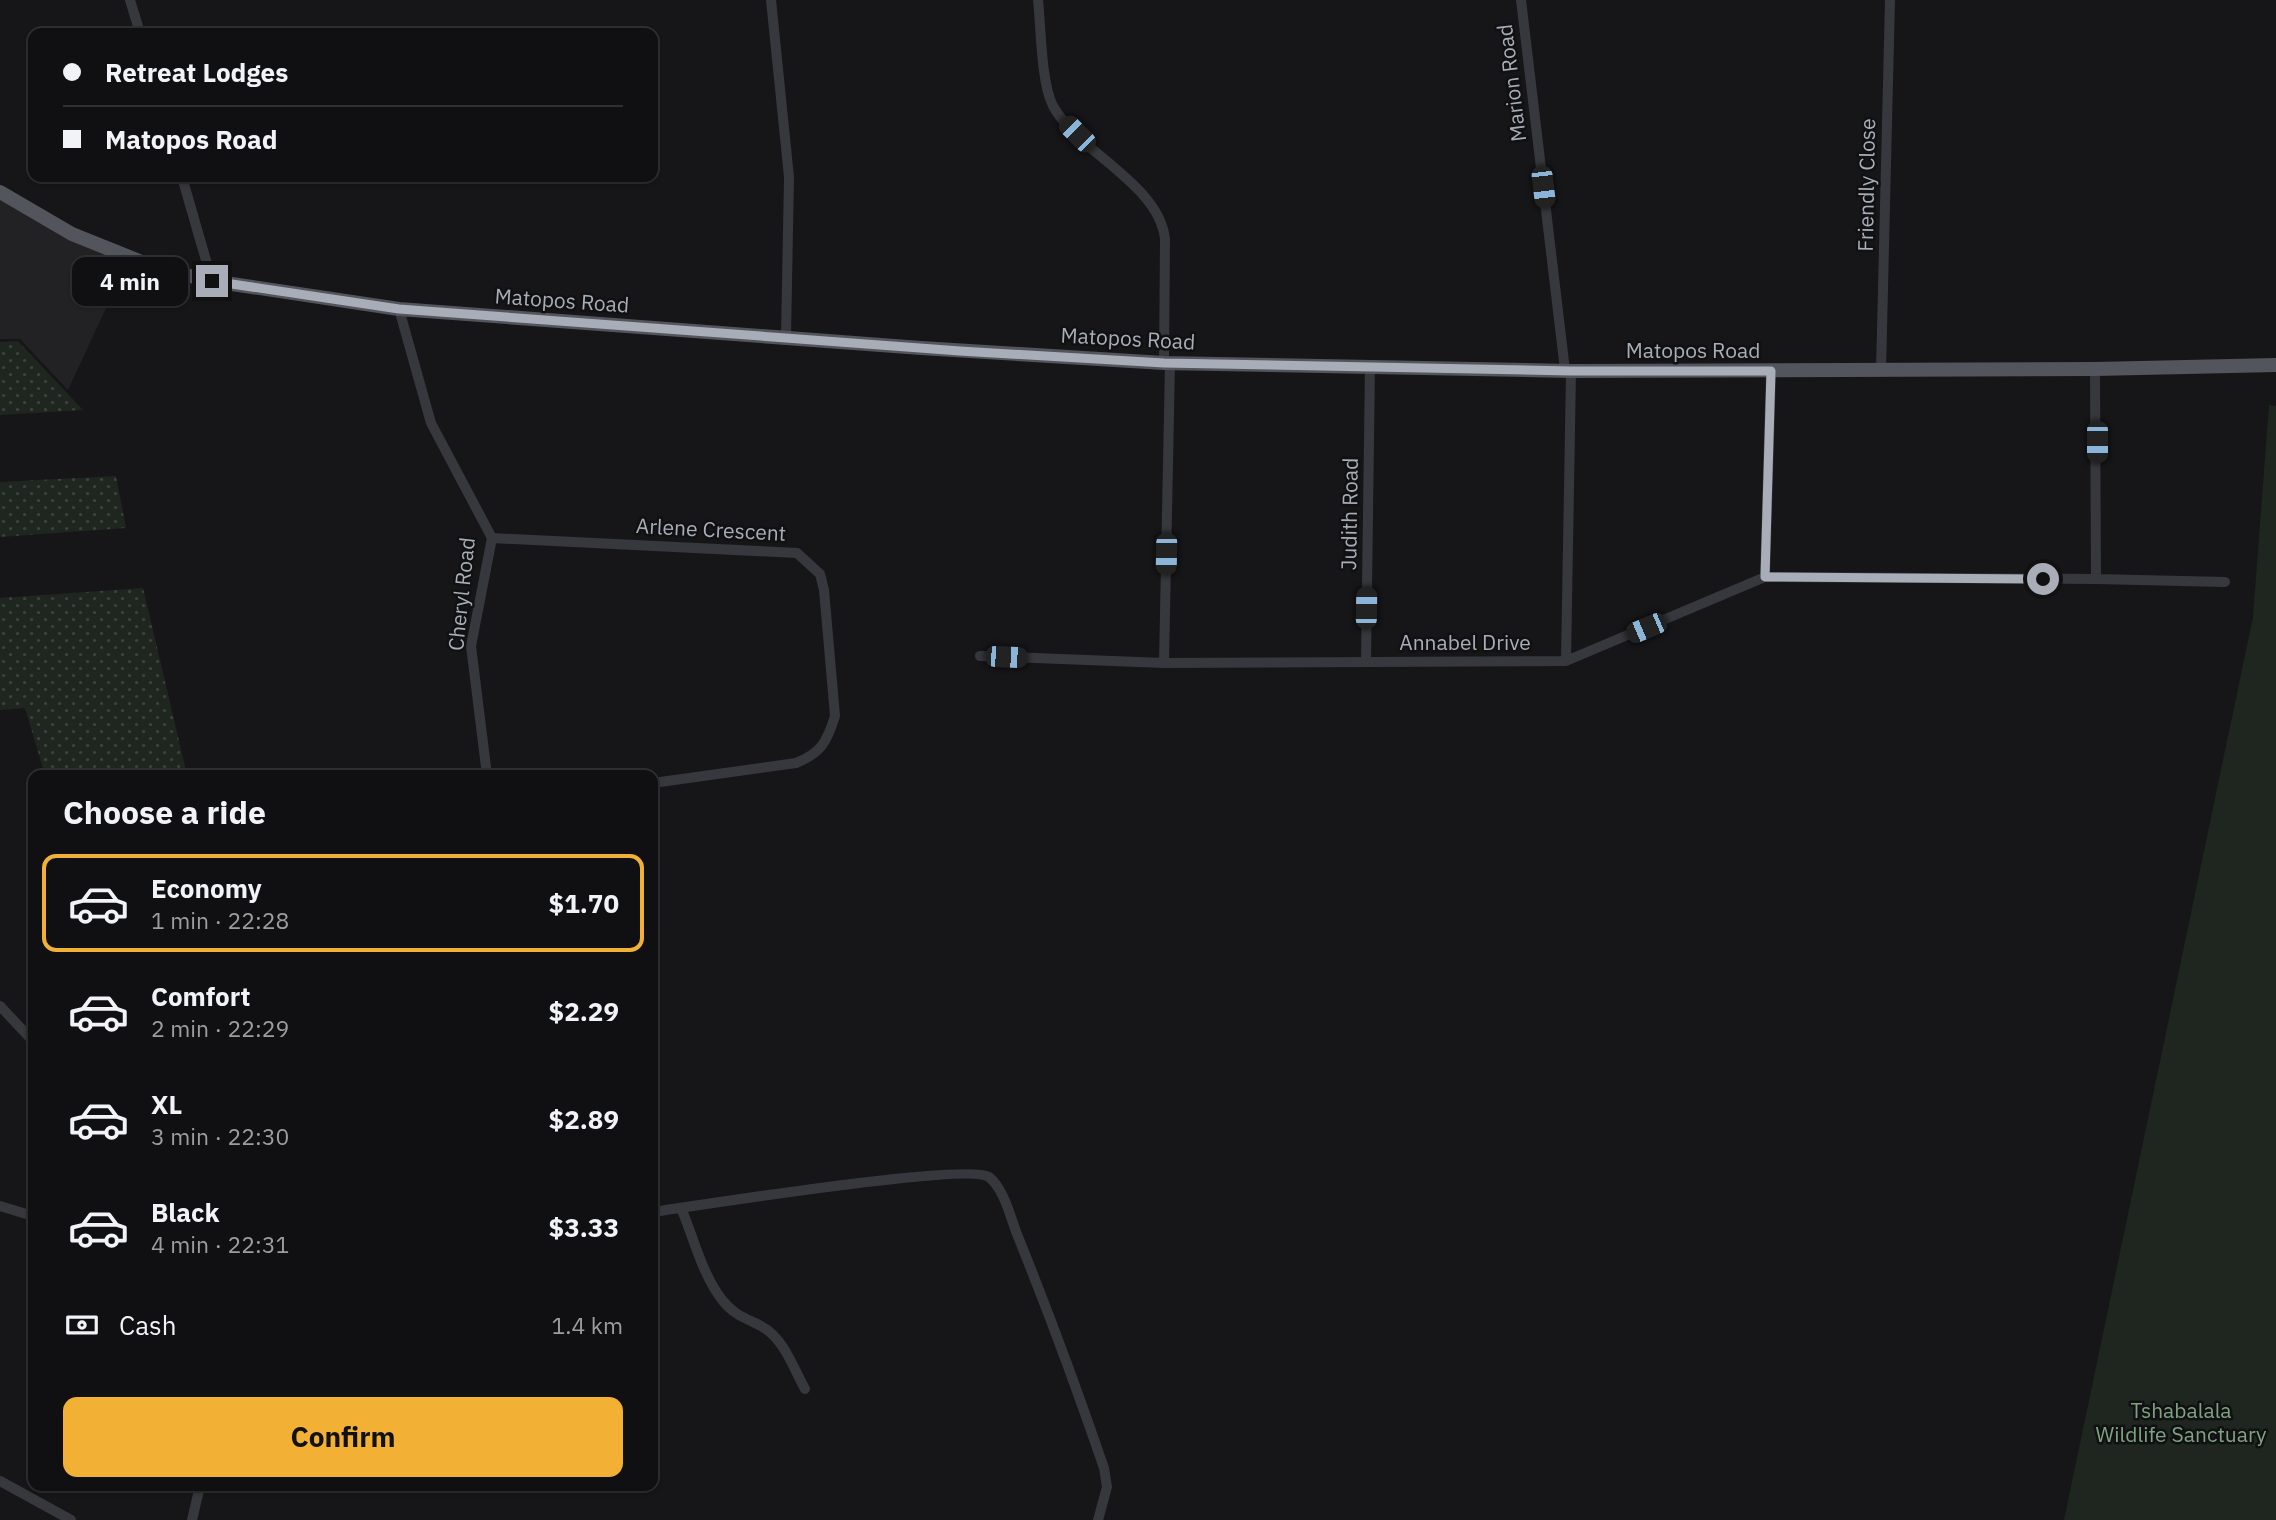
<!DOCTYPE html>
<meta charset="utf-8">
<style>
body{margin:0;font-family:"IBM Plex Sans",sans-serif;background:#1e1e20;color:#f1f3f6;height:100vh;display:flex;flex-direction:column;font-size:26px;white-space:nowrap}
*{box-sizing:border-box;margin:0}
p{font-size:23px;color:#9c9d9f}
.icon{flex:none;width:38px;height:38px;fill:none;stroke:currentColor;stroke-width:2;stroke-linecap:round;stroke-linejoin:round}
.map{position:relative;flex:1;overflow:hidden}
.details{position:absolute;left:28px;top:770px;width:630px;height:721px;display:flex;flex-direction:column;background:#101012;border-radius:14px;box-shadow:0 2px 5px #0004,0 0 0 2px #303032}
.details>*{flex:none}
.top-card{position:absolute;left:28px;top:28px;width:630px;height:154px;border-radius:14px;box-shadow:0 2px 5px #0004,0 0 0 2px #303032;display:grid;align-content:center;height:154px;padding:0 35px;background:#101012}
.end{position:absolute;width:32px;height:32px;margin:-16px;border:9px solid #a8adb8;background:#111;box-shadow:0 0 0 4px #111}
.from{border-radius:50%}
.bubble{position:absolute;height:49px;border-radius:14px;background:#101012;box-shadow:0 2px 5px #0004,0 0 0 2px #303032;font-size:23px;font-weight:700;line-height:49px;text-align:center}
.car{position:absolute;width:21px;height:42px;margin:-21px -10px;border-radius:9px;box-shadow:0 0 5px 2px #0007;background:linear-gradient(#222 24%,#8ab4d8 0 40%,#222 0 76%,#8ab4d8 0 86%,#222 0)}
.top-card b{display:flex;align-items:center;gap:24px;height:66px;font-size:26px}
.top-card b+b{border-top:2px solid #303032}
.top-card i{width:18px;height:18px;background:#f1f3f6}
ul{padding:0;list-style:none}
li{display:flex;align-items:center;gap:21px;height:98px;margin:0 14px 10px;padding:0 21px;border:4px solid transparent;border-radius:14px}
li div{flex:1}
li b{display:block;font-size:26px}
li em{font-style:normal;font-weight:700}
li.active{border-color:#f2b134}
li>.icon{width:63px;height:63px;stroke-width:1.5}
h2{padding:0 35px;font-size:32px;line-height:84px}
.pay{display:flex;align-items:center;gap:18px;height:77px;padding:0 35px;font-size:26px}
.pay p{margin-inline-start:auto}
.action{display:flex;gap:14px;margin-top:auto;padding:14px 35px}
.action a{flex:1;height:80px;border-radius:14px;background:#f2b134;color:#111;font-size:28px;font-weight:700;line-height:80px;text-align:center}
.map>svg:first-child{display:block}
</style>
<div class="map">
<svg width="2276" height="1520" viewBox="0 0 2276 1520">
<defs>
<pattern id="grass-dots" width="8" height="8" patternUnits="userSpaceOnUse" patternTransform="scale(1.75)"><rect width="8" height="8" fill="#1e261f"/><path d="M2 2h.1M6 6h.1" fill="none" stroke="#3c433d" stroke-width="1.8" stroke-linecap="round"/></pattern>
</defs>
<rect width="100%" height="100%" fill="#161618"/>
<path fill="#222225" d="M0,198L127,263L68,390L20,339H0Z"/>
<path fill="url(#grass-dots)" d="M18,341L83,410L0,415V342Z
M116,476L126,528L0,537V482Z
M143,588L187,775H45L25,708L0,710V598Z"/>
<path fill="#1e261f" d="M2269,405L2276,406V1520H2064L2253,617Z"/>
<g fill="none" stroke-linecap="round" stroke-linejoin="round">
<path stroke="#37383d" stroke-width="10" d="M130,0L140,33
M771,0L789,177L786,336
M1038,0C1041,27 1041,83 1053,106C1079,153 1159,184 1165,239L1164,363
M1521,0L1565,370
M182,177L212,281
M399,309L431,423L492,538L471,646L487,775
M2095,369L2096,579
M1881,371L1890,0
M492,538L797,553L820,574L824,590L835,716C827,742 821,753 796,763L653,783
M1765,577L1771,371
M980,656L1164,663L1566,661L1765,577L2096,579L2225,582
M1566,661L1571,371
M1366,662L1370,366
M1164,663L1170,363
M0,1006L33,1041
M0,1206L33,1216
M681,1208C694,1238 702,1275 723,1301C740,1322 757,1319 772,1334C787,1348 795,1371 805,1389
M653,1212C695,1206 970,1162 989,1177C1004,1189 1010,1216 1017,1234C1048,1311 1077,1389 1104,1468L1107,1487L1098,1520
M0,1481L71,1520
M192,1520L200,1486"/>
<path stroke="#53555c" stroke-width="14" d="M0,192L72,234L159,269L212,281L399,309L921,348L1164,363L1571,371L2095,369L2276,365"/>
</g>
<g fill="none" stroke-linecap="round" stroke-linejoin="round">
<path stroke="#a8adb8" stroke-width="9" d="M212,281L399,309L960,351L1164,363L1571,371H1771L1765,577L2043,579"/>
</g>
<g text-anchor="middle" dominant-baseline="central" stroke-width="5" stroke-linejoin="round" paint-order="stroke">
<g font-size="21" fill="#a8adb8" stroke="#111113">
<text transform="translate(1511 83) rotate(-97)">Marion Road</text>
<text transform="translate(1866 185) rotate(-89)">Friendly Close</text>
<text transform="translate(562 300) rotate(4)">Matopos Road</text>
<text transform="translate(1128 338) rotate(3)">Matopos Road</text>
<text x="1693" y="350">Matopos Road</text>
<text transform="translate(1349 514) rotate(-89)">Judith Road</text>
<text transform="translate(711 529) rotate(3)">Arlene Crescent</text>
<text transform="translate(461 594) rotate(-84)">Cheryl Road</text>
<text x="1465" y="642">Annabel Drive</text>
</g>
<g font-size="21" fill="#7fa381" stroke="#111113">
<text x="2181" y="1410">Tshabalala<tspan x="2181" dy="24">Wildlife Sanctuary</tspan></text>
</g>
</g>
</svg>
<i class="end from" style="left:2043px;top:579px"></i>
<i class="end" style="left:212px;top:281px"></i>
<div class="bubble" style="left:72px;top:257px;width:116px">4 min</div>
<i class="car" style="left:1077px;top:134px;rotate:315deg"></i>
<i class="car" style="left:1543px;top:187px;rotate:173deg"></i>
<i class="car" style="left:2097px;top:442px;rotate:180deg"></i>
<i class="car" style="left:1166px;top:554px;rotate:181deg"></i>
<i class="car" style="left:1366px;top:608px;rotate:1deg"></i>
<i class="car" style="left:1646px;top:628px;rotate:247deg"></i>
<i class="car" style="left:1006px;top:657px;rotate:92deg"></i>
<div class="top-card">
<b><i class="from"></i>Retreat Lodges</b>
<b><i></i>Matopos Road</b>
</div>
<section class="details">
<h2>Choose a ride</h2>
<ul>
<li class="active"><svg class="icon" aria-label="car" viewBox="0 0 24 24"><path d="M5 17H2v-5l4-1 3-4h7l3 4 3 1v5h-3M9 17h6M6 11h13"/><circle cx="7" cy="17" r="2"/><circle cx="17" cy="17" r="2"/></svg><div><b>Economy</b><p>1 min · 22:28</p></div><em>$1.70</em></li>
<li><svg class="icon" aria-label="car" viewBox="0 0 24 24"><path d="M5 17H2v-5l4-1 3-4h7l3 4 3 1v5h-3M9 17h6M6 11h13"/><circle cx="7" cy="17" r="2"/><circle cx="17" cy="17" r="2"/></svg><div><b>Comfort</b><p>2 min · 22:29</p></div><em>$2.29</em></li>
<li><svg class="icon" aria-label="car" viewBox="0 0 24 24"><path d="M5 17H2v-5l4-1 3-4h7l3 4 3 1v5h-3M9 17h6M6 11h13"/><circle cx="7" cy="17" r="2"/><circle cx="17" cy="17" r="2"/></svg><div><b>XL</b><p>3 min · 22:30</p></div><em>$2.89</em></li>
<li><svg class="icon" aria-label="car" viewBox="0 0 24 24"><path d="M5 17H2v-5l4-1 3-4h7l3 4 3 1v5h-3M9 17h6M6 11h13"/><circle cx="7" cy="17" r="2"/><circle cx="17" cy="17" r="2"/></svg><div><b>Black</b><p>4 min · 22:31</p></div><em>$3.33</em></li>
</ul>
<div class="pay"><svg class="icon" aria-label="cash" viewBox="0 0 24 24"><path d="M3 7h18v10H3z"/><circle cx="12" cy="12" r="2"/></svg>Cash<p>1.4 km</p></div>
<div class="action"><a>Confirm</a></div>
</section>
</div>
